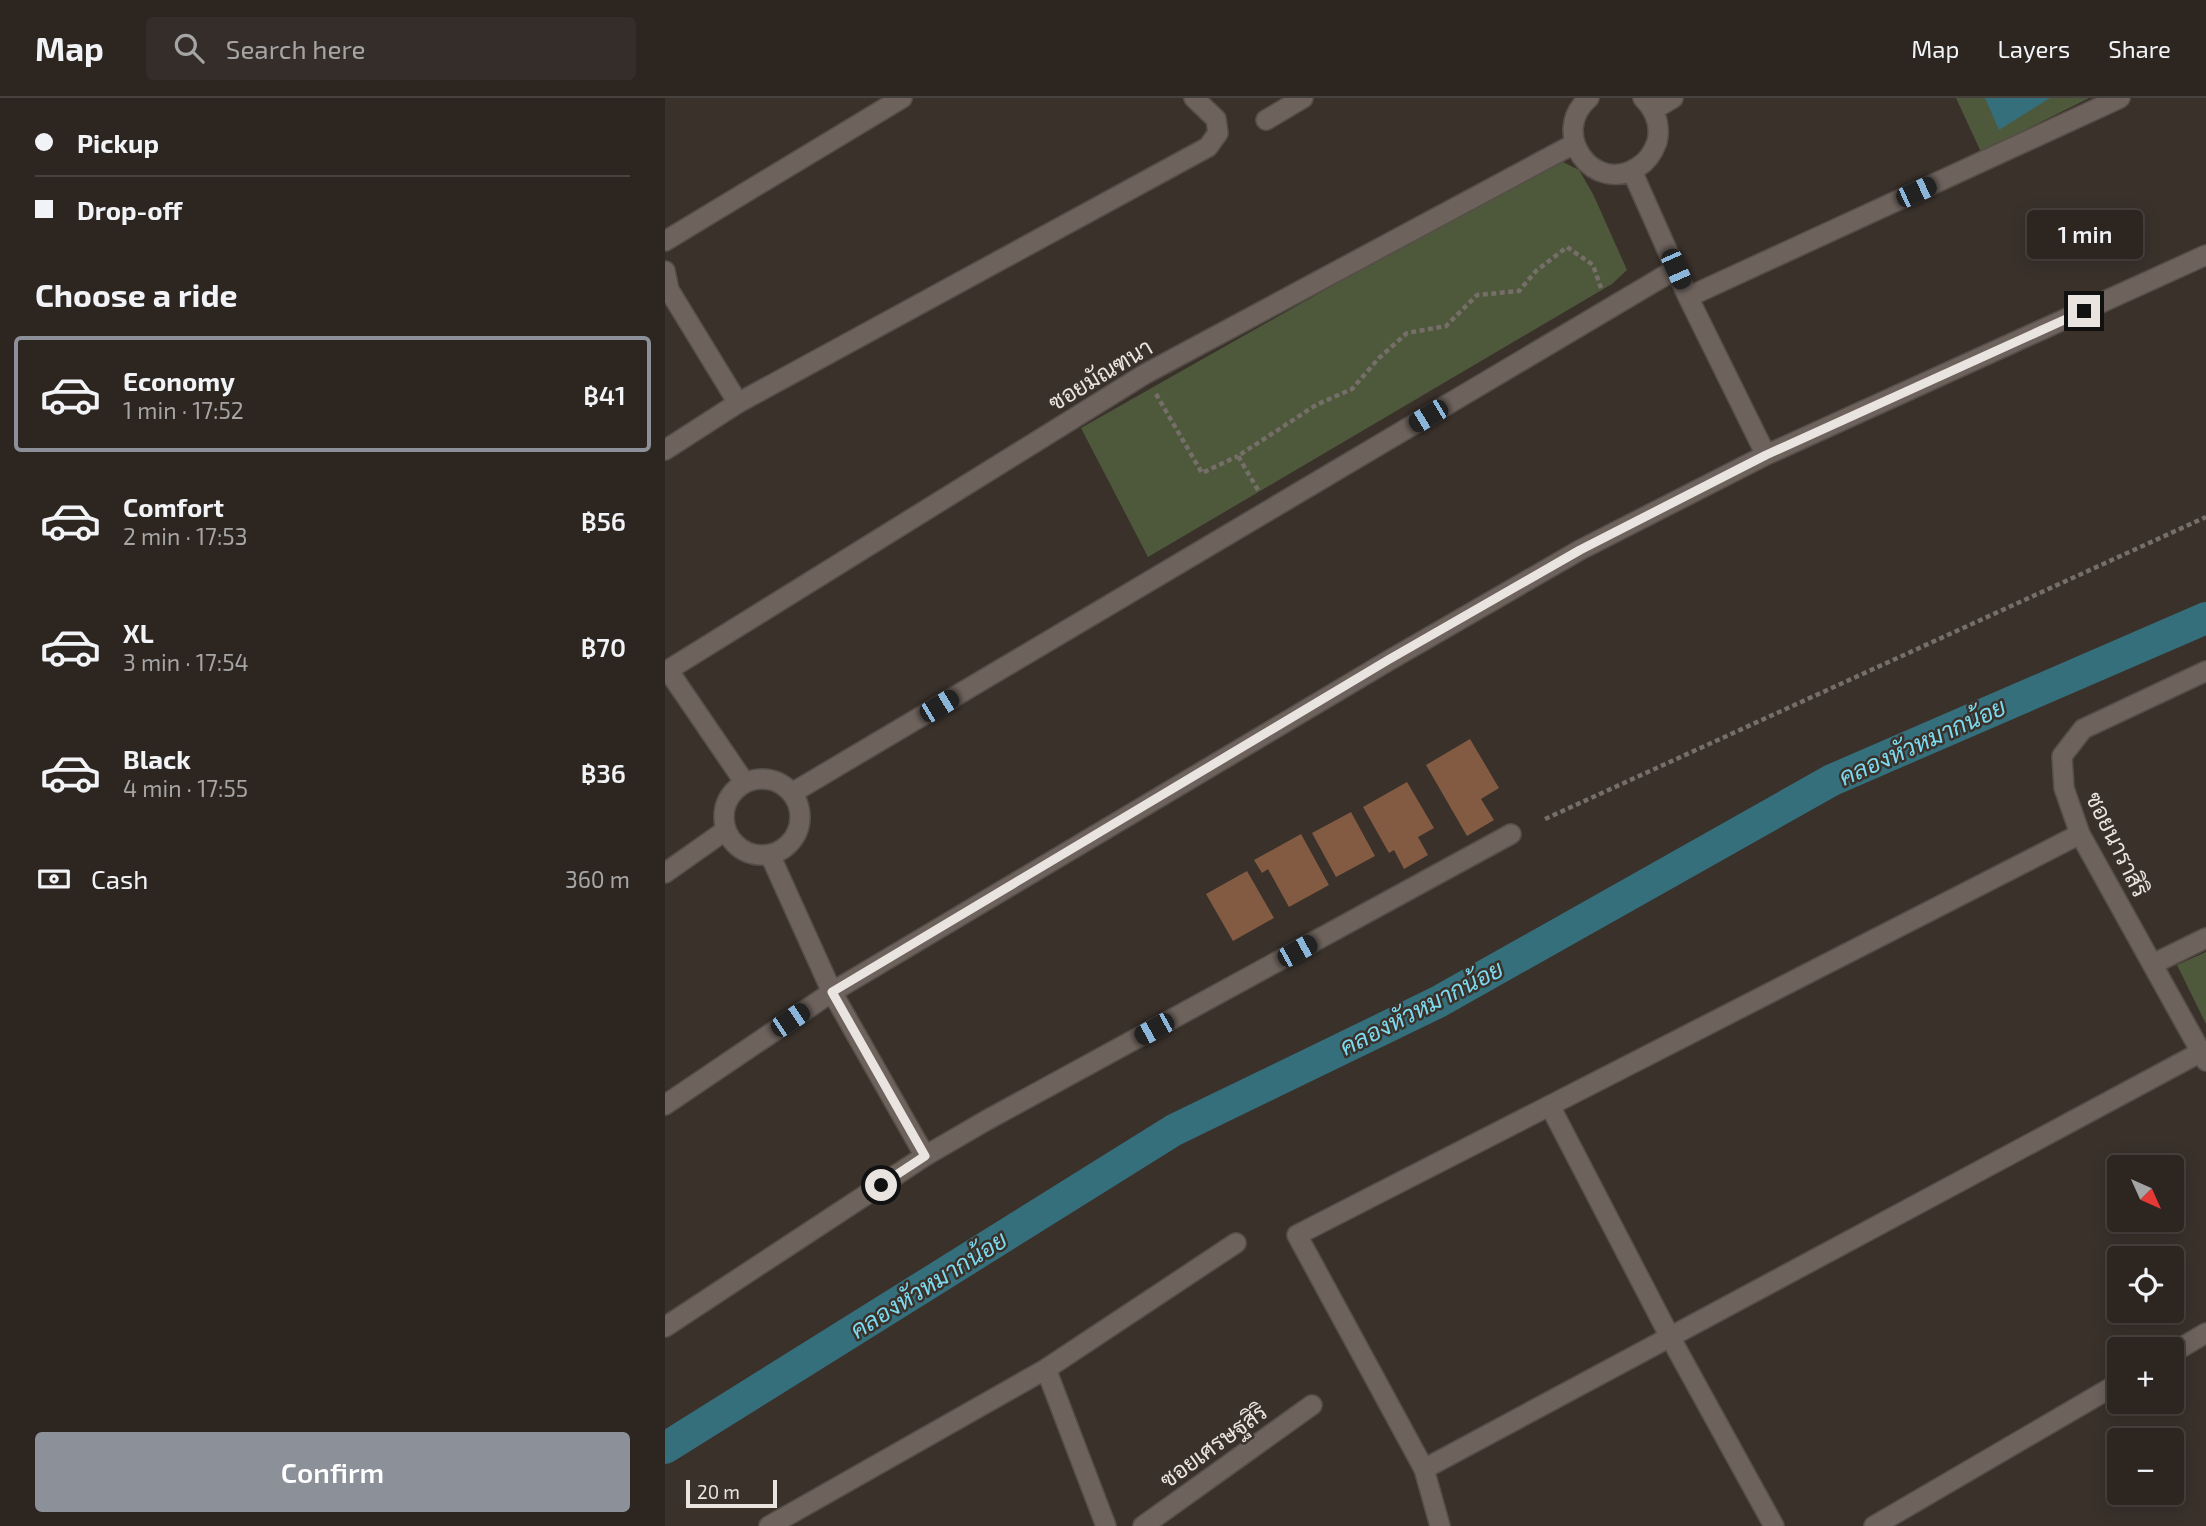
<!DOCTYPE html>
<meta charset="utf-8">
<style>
body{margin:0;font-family:"Exo 2",Sarabun,sans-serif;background:#342d29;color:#f1f3f6;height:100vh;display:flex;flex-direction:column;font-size:26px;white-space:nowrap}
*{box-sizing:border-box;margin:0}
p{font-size:23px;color:#a6a5a5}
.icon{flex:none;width:38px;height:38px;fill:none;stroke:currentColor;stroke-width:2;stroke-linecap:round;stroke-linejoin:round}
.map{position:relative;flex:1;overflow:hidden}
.panel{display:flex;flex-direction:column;background:#2c2520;width:665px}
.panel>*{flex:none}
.guide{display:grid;align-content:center;height:154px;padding:0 35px;background:#2c2520}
.needle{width:46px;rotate:135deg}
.buttons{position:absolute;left:1442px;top:1057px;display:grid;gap:14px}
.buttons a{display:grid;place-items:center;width:77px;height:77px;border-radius:7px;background:#2c2520;box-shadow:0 4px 18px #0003,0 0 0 2px #48423e;font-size:35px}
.scale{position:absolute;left:21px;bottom:18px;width:91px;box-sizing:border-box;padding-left:7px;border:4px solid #eae4e0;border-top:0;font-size:19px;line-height:24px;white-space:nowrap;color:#eae4e0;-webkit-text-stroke:5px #3a312b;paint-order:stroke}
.end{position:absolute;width:32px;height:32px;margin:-16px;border:9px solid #eae4e0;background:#111;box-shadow:0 0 0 4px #111}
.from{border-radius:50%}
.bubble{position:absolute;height:49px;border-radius:7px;background:#2c2520;box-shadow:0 4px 18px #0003,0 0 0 2px #48423e;font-size:23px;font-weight:600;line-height:49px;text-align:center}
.car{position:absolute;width:21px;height:42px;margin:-21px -10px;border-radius:9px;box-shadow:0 0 5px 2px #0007;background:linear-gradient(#222 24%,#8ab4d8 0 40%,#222 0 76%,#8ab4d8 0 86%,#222 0)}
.guide b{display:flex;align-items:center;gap:24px;height:66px;font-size:26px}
.guide b+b{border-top:2px solid #48423e}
.guide i{width:18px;height:18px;background:#f1f3f6}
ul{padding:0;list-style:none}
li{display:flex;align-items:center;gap:21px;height:116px;margin:0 14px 10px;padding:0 21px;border:4px solid transparent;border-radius:7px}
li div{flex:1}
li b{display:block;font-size:26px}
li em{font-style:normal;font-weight:600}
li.on{border-color:#8c9099}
li>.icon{width:63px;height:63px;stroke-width:1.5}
h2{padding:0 35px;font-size:32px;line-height:84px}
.pay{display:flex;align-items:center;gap:18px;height:77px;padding:0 35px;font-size:26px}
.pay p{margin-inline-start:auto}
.button{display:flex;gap:14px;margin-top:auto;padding:14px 35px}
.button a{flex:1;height:80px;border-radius:7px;background:#8c9099;color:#fff;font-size:28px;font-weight:600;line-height:80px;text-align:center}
header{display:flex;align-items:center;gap:42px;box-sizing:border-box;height:98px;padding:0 35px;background:#2c2520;border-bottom:2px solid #48423e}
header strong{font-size:33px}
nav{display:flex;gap:38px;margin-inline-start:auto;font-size:24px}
.search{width:490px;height:63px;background:#342d29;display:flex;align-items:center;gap:18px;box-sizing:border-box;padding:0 24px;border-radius:7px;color:#a6a5a5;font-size:26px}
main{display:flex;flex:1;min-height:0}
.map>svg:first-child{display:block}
</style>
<header>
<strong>Map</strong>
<div class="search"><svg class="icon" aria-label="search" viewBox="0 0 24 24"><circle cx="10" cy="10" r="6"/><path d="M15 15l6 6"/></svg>Search here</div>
<nav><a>Map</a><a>Layers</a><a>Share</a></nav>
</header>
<main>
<section class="panel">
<div class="guide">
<b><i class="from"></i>Pickup</b>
<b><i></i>Drop-off</b>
</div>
<h2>Choose a ride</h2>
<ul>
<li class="on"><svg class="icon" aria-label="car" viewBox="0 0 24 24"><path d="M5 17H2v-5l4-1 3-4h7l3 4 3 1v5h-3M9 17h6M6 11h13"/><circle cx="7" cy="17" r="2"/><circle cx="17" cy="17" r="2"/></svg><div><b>Economy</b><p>1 min · 17:52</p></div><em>฿41</em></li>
<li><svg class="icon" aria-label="car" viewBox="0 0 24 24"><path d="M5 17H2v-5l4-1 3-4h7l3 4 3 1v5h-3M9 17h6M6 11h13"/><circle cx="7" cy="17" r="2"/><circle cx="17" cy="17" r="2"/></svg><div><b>Comfort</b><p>2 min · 17:53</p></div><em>฿56</em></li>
<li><svg class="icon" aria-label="car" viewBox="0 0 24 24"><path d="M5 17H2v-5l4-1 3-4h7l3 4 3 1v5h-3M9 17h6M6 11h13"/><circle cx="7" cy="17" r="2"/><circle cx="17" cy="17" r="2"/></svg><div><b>XL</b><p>3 min · 17:54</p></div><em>฿70</em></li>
<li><svg class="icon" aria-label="car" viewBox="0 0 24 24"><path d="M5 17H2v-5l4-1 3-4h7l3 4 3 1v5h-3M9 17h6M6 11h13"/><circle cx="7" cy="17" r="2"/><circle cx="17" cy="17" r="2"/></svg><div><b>Black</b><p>4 min · 17:55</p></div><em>฿36</em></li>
</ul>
<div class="pay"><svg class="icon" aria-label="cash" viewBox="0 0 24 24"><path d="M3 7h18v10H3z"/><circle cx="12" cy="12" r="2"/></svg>Cash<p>360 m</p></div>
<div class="button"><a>Confirm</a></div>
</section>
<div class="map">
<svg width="1541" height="1428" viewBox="0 0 1541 1428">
<rect width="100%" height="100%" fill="#3a312b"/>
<path fill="#4e593c" d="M1291,0H1424L1316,54Z
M896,63L914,72L928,96L962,172L947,186L483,459L416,330L877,69Z
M1541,854V926L1512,867Z"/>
<path fill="#356f7c" d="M1320,0H1385L1334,32Z"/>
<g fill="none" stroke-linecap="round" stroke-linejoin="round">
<path stroke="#356f7c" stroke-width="32" d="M0,1350L509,1032L773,904L1167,682L1541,520"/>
</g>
<path fill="#835b42" d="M805,641L834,690L816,701L829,722L802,738L761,667Z
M742,684L769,730L753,739L763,757L739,771L729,752L724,755L698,709Z
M686,714L710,758L671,779L647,735Z
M636,736L664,787L624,809L603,771L597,775L589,762Z
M582,773L609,820L568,843L541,796Z"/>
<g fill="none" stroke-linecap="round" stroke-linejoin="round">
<defs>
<path id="minor" d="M924,0C883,35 929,98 973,69C983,63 988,55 992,44C996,27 990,12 978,0
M988,12L1008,0
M601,22L638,0
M967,73L1023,199L1101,357
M0,143L237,0
M0,173L4,192L73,305
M1023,199L1455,0
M0,352L73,305L543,49L553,35L551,21L529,0
M3,572L80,685
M1541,573L1418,631L1397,658L1399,690L1415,736L1541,963
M0,574L480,276L909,46
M59 719a38 38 0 1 1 76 0a38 38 0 1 1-76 0Z
M127,695L1011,171
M105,757L167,894L260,1058
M0,775L61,732
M1488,866L1541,840
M0,1007L167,894L723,563L915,452L1101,357L1541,157
M885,1008L1005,1239L1109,1428
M0,1229L260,1058L322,1022L846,736
M1507,1255L1541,1235
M381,1271L441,1428
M759,1371L1536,954
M104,1428L381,1271L571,1145
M478,1428L647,1307
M775,1428L759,1371L632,1137L1415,736
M1209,1428L1454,1285"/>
</defs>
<use href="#minor" stroke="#554e48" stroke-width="22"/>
<path stroke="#766e69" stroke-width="4.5" stroke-dasharray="5 3.5" stroke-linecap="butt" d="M491,296L537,375L573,358
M593,392L573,358L651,307L687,291L714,260L742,235L781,228L812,197L854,193L871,173L902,149L928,167L936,190
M880,721L1541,419"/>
<use href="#minor" stroke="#6d625c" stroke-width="19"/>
</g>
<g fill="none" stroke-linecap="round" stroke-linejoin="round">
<path stroke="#eae4e0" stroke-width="9" d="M216,1087L260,1058L167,894L723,562L915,452L1101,357L1419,213"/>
</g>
<g text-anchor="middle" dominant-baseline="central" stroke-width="5" stroke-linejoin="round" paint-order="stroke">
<g font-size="23" fill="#eae4e0" stroke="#3a312b">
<text transform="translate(435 276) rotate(-31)">ซอยมัณฑนา</text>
<text transform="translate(1453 746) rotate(64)">ซอยนาราสิริ</text>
<text transform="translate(548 1347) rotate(-36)">ซอยเศรษฐสิริ</text>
</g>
<g font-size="24" font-style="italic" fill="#7cdaef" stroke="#3a312b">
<text transform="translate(1257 643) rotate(-24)">คลองหัวหมากน้อย</text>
<text transform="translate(756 909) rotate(-27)">คลองหัวหมากน้อย</text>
<text transform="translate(263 1186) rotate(-32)">คลองหัวหมากน้อย</text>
</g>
</g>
</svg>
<div class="buttons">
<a><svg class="needle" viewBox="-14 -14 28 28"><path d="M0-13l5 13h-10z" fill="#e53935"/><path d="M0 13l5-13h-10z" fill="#a6a5a5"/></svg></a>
<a><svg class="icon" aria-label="locate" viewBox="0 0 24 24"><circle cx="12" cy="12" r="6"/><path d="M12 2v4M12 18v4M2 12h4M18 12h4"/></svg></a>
<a>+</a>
<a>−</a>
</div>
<div class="scale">20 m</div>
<i class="end from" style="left:216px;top:1087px"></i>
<i class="end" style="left:1419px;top:213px"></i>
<div class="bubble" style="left:1362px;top:112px;width:116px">1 min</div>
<i class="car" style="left:1251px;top:94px;rotate:65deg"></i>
<i class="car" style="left:1011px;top:171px;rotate:156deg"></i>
<i class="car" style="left:763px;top:318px;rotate:239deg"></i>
<i class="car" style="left:274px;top:608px;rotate:59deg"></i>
<i class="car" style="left:632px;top:853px;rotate:61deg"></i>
<i class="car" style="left:125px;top:922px;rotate:56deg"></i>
<i class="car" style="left:489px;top:931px;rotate:241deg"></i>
</div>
</main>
